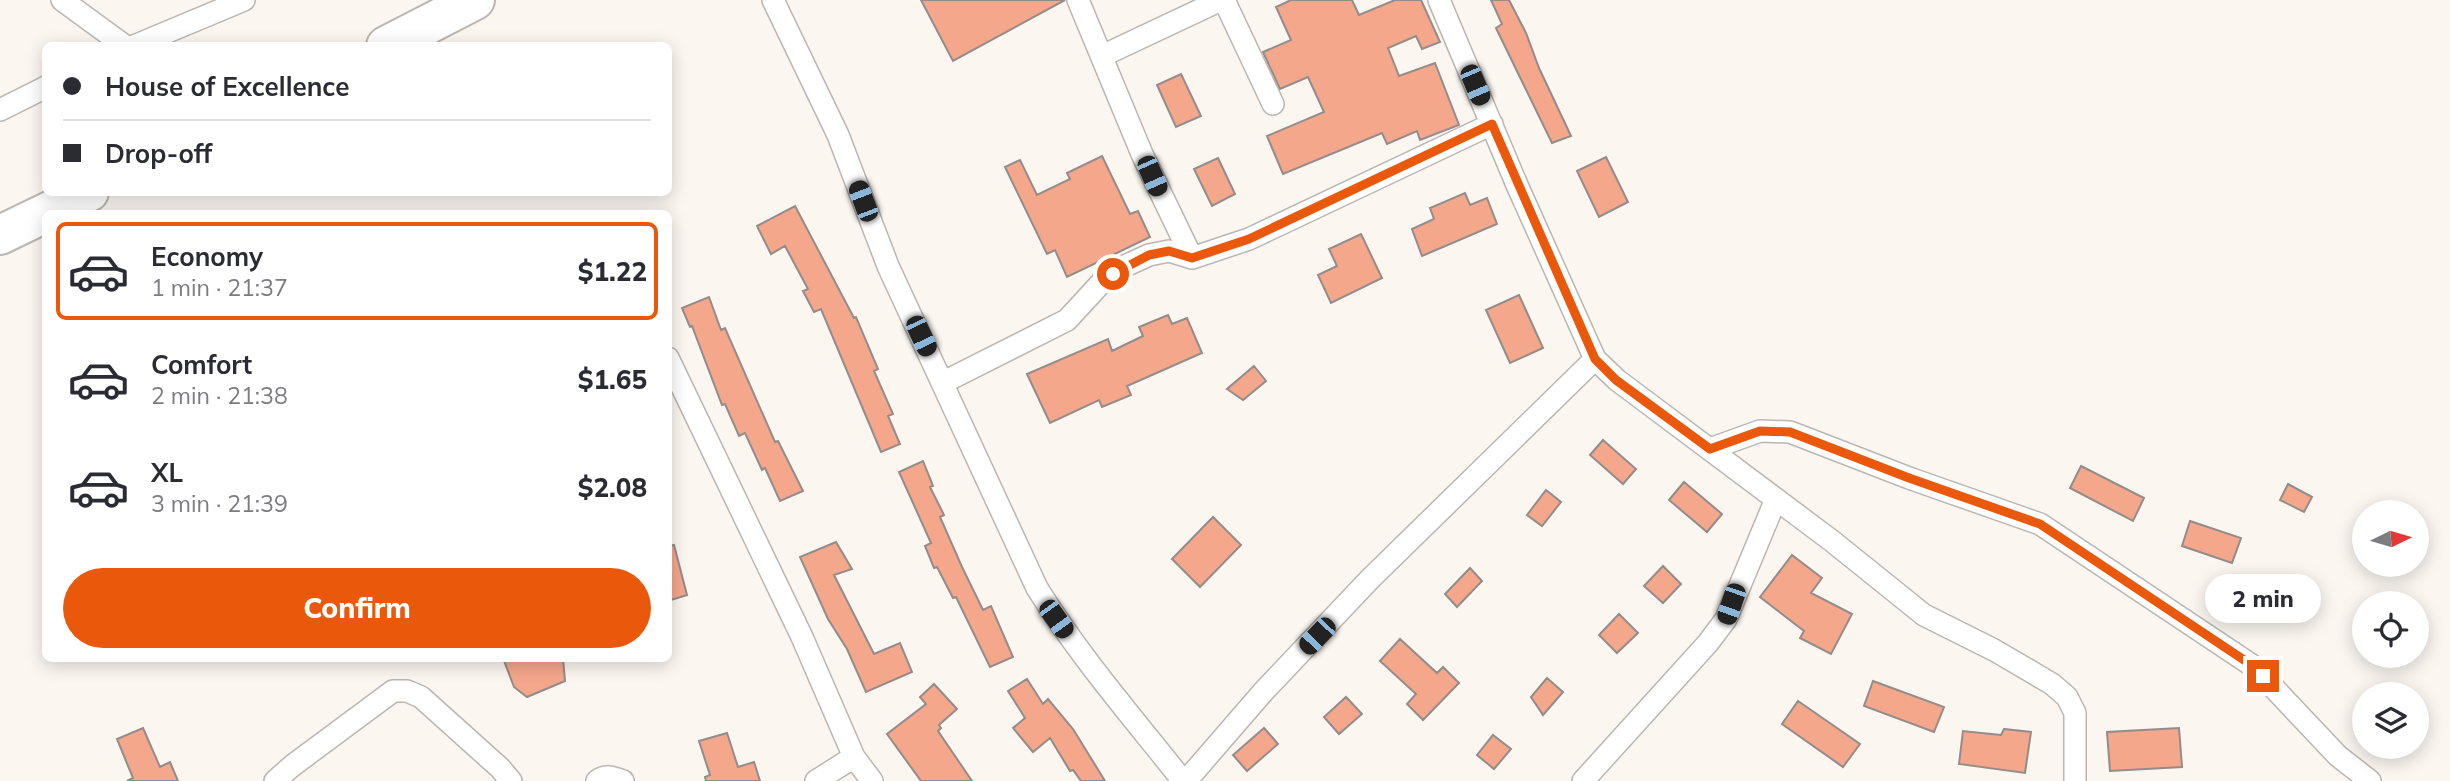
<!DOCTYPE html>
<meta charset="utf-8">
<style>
body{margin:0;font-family:Mulish,sans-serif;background:#f2f2f3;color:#2b2b33;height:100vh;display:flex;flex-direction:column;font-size:26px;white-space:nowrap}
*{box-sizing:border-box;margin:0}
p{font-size:23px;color:#7c7c81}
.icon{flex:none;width:38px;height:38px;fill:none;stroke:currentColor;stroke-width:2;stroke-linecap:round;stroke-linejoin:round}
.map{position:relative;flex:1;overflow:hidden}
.drawer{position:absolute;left:42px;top:210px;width:630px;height:452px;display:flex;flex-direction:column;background:#fff;border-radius:10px;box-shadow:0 4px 18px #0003}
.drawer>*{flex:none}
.top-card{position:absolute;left:42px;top:42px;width:630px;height:154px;border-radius:10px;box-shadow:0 4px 18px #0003;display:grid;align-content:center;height:154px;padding:0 21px;background:#fff}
.needle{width:46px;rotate:85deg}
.fabs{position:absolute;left:2352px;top:500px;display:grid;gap:14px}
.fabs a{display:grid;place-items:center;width:77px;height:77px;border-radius:50%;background:#fff;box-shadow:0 4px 18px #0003;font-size:35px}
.end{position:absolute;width:32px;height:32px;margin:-16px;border:9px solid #ea580c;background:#fff;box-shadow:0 0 0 4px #fff}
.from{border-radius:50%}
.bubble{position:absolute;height:49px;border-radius:24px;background:#fff;box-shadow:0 4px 18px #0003;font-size:23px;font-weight:800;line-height:49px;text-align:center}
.car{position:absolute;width:21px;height:42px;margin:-21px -10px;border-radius:9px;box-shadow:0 0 5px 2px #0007;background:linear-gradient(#222 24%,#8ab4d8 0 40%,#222 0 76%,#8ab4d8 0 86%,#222 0)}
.top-card b{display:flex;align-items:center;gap:24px;height:66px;font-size:26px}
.top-card b+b{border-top:2px solid #e1e1e2}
.top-card i{width:18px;height:18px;background:#2b2b33}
ul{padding:12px 0 0;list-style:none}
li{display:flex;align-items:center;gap:21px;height:98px;margin:0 14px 10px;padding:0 7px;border:4px solid transparent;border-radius:10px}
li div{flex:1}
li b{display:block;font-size:26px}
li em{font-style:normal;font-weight:800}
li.active{border-color:#ea580c}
li>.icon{width:63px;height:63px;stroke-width:1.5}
.button{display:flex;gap:14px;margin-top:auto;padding:14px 21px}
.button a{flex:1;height:80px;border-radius:42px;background:#ea580c;color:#fff;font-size:28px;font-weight:800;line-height:80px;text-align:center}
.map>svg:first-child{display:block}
</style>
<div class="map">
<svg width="2450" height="781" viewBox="0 0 2450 781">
<rect width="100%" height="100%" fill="#fbf6f0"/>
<path fill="#f5a78c" stroke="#938c8a" stroke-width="2" d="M921,0H1065L953,61Z
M1291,0H1352L1359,15L1395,0H1421L1440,42L1422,49L1416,36L1388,48L1399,76L1435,63L1459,125L1420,140L1417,131L1387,144L1382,133L1283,174L1267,136L1324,112L1308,77L1280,89L1263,52L1291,40L1276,7Z
M1491,0H1509L1526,33L1539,68L1571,136L1552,143L1496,28L1502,24Z
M1181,74L1201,116L1176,127L1157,85Z
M1102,156L1130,214L1138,211L1150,237L1067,277L1055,250L1047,254L1005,167L1020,160L1037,195L1070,179L1067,173Z
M1606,157L1628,202L1599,217L1577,171Z
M1218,158L1235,194L1212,206L1194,169Z
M1465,193L1470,205L1487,198L1497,224L1422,256L1412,229L1434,219L1430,208Z
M795,206L854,318L856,317L878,369L874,371L893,414L888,416L900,444L881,452L821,309L814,312L803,291L808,289L785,246L771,254L757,226Z
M1361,234L1382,278L1331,303L1318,275L1337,266L1329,249Z
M1519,295L1543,348L1510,363L1486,310Z
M709,297L721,330L725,328L775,442L778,441L803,491L780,501L765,468L762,470L745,433L739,436L725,404L722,405L692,326L690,327L682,308Z
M1168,315L1172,324L1187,318L1202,353L1127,386L1131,395L1102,407L1099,400L1050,423L1027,374L1108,339L1112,351L1143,336L1139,327Z
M1254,366L1266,381L1243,400L1227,389Z
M1603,440L1636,469L1623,484L1590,455Z
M923,461L933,486L930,487L944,515L940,517L962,567L983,610L991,606L1013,657L990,667L956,597L953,598L937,567L934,568L925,546L931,543L899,472Z
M2081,466L2144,498L2133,521L2070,488Z
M1684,482L1722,514L1707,532L1669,500Z
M2288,484L2312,497L2304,512L2280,500Z
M1546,490L1561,502L1542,526L1527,515Z
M1213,517L1241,545L1200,587L1172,559Z
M2190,521L2241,538L2232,563L2182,546Z
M836,542L852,569L834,575L874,654L900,643L912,672L866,692L847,649L828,619L800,557Z
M674,545L687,595L668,601V546Z
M1792,555L1822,578L1811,593L1852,614L1831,654L1800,638L1804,631L1760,597Z
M1663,566L1681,584L1663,603L1644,586Z
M1470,568L1482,581L1457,607L1445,594Z
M1619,614L1638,633L1617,653L1599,635Z
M1400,639L1437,673L1443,667L1459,683L1423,720L1407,704L1416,694L1380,661Z
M503,658H563L565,681L527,697L514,687Z
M1547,678L1563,692L1543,715L1531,697Z
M1027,679L1043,704L1048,699L1073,729L1105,781H1081L1073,770L1070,771L1050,738L1033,752L1013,728L1025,718L1008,691Z
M1873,681L1944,707L1934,732L1864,706Z
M934,684L957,709L939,725L941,728L938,731L972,781H921L887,734L926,704L920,697Z
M1346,697L1362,714L1339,734L1324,717Z
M1798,701L1860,744L1843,767L1782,724Z
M143,728L160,767L170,762L178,781H127L133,778L117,739Z
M1264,728L1278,744L1247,771L1233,755Z
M2179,728L2182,767L2110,771L2107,732Z
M2004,729L2031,732L2025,773L1959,764L1963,731L2001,735Z
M727,733L738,767L754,762L760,781H706L705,777L710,775L699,741Z
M1493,735L1511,749L1494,769L1477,755Z"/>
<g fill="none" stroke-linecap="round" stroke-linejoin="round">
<defs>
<path id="street" d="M62,0L125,46
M773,0L838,135L888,266L1037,588C1080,657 1133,718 1183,781
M1078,0L1142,154L1192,258
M1224,0L1273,104
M1439,0L1517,185L1595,359L1617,380L1832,541L1924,615L1994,650L2052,684L2067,697L2075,713V781
M134,46L244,0
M1102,56L1221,0
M0,110L46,87
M668,358L802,637L854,757L872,781
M944,382L1067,320L1102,282L1125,266L1149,255L1169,251L1192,258L1249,239L1492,124
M1710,449L1760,431L1790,432L1909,478L2040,524L2253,666L2338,756L2370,781
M275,781L292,766L393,691H407L421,697L500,768L511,781
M597,781C606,774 613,777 623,781
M816,781L854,757
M1186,781L1263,692L1370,579L1595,359
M1583,781L1708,643L1726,619L1776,499"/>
<path id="highway" d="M386,46L475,0
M0,235L89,192"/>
</defs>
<use href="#street" stroke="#bbb6b1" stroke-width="24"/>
<use href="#highway" stroke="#bbb6b1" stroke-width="42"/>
<use href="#street" stroke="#fff" stroke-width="21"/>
<use href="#highway" stroke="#fff" stroke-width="38"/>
</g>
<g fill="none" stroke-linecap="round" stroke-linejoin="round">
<path stroke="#ea580c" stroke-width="9" d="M1113,274L1149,255L1169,251L1192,258L1249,239L1492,124L1595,359L1616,380L1710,449L1760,431L1790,432L1909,478L2040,524L2253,666L2263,676"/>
</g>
</svg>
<div class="fabs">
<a><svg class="needle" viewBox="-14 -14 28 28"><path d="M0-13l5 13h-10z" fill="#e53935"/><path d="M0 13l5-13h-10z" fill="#7c7c81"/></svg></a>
<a><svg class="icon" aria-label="locate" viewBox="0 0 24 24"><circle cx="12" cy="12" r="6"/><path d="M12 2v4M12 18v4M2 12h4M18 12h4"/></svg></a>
<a><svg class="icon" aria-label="layers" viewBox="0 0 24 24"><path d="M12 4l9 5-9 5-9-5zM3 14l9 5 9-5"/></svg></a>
</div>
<i class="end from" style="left:1113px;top:274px"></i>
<i class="end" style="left:2263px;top:676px"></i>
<div class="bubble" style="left:2205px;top:574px;width:116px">2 min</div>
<i class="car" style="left:1475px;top:85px;rotate:157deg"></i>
<i class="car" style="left:1152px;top:176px;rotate:156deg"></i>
<i class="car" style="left:863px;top:201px;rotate:339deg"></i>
<i class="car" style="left:921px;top:336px;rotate:155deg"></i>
<i class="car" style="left:1731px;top:604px;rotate:199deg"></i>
<i class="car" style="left:1056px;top:619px;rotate:144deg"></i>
<i class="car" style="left:1317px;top:636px;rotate:224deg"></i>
<div class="top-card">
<b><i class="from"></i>House of Excellence</b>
<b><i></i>Drop-off</b>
</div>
<section class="drawer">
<ul>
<li class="active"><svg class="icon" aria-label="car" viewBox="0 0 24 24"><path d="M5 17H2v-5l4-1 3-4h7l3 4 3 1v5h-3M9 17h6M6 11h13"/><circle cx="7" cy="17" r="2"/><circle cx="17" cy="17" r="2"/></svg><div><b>Economy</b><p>1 min · 21:37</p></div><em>$1.22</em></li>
<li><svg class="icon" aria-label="car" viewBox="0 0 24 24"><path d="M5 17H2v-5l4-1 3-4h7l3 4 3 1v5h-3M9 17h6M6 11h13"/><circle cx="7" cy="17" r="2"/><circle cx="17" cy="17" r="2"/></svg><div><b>Comfort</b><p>2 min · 21:38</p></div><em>$1.65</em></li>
<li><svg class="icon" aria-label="car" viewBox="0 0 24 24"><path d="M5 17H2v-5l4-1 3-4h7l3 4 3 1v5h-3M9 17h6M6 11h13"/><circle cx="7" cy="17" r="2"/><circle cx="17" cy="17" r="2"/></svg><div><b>XL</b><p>3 min · 21:39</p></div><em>$2.08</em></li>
</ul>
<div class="button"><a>Confirm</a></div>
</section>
</div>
